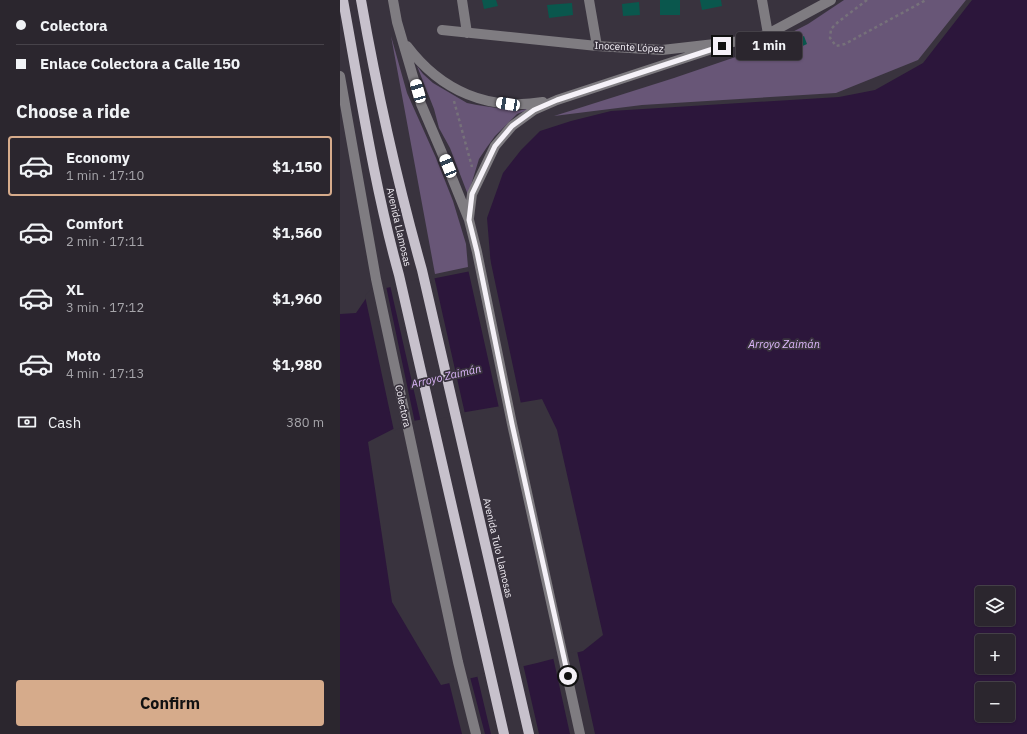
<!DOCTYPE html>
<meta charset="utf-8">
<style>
body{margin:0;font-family:"IBM Plex Sans",sans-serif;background:#332e36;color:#f1f3f6;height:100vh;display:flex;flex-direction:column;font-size:15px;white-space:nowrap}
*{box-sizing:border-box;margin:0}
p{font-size:13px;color:#a6a5aa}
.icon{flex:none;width:22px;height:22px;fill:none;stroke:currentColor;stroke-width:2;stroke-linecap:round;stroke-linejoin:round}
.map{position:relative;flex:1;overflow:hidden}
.sheet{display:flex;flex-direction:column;background:#2b262e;width:340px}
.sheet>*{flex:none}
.banner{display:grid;align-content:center;height:88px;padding:0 16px;background:#2b262e}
.controls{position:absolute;left:635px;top:586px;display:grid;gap:8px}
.controls a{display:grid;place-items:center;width:40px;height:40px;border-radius:4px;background:#2b262e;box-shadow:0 1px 3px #0004,0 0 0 1px #47434a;font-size:20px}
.end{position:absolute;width:18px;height:18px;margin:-9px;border:5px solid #f5f1f8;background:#111;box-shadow:0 0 0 2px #111}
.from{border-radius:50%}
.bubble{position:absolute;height:28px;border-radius:4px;background:#2b262e;box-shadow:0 1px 3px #0004,0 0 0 1px #47434a;font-size:13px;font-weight:700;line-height:28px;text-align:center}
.car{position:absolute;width:12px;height:24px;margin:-12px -6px;border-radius:5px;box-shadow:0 0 3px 1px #0007;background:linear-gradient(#fff 24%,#345 0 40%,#fff 0 76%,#345 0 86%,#fff 0)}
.banner b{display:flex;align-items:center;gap:14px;height:38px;font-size:15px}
.banner b+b{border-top:1px solid #47434a}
.banner i{width:10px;height:10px;background:#f1f3f6}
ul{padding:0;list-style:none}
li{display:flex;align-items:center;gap:12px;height:60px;margin:0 8px 6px;padding:0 8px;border:2px solid transparent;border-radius:4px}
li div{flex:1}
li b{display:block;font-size:15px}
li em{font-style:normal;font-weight:700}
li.on{border-color:#d6ab8b}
li>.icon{width:36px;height:36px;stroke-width:1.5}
h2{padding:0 16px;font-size:18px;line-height:48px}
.pay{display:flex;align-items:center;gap:10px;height:44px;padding:0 16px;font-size:15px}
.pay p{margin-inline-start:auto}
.button{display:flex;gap:8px;margin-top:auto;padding:8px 16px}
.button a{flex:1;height:46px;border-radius:4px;background:#d6ab8b;color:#111;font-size:16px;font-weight:700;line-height:46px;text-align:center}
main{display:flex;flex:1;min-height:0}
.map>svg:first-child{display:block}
</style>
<main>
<section class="sheet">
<div class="banner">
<b><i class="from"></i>Colectora</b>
<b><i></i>Enlace Colectora a Calle 150</b>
</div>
<h2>Choose a ride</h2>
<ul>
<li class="on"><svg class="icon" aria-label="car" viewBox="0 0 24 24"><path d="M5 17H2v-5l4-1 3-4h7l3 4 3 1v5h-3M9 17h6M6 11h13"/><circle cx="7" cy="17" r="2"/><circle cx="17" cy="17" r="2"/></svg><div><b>Economy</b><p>1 min · 17:10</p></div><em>$1,150</em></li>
<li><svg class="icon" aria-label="car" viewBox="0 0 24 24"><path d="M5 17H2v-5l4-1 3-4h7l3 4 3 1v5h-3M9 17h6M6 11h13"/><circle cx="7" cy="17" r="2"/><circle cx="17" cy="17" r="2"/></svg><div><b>Comfort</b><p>2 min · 17:11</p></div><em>$1,560</em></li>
<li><svg class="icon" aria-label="car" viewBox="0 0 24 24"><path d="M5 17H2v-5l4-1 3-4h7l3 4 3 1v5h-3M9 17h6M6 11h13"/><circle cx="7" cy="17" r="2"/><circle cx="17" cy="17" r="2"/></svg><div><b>XL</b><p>3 min · 17:12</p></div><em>$1,960</em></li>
<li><svg class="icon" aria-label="car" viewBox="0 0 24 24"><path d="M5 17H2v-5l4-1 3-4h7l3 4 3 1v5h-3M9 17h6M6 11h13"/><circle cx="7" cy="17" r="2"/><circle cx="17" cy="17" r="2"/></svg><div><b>Moto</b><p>4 min · 17:13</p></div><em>$1,980</em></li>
</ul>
<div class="pay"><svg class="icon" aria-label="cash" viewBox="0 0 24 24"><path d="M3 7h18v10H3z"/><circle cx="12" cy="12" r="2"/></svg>Cash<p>380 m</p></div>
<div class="button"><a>Confirm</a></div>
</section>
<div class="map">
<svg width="687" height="734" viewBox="0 0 687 734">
<rect width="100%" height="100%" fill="#39333e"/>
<path fill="#685677" d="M504,0H626L578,60L496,93L302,105L214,116L334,78L419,49L468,24Z
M51,36L67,93L96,158L113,201L126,244L128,267L95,274Z
M77,66L83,74L93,83L127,103L137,105L177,111L192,108L177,114L155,136L147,147L139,159L128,195L110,148L99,128L94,109Z"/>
<path fill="#2c163b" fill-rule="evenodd" d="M632,0H687V734H0V314L16,313L31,291L151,267L147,218L163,173L181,150L200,131L231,121L271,111L499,97L535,90L583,63ZM202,399L217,430L263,635L243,651L197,663L101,685L52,602L28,442L67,422ZM642,593H668V619H642ZM642,641H668V667H642ZM642,689H668V715H642Z"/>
<path fill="#39333e" d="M148,249L181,404L159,408L128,269L149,265Z
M94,276L125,414L81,422L50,285Z
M46,286L75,423L67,424L54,431L25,296L31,289Z
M237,651L255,734H230L213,657Z
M183,664L199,734H151L137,675Z
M130,677L145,734H122L109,682Z"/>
<path fill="#0a574d" d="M142,0H156L158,6L144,9Z
M320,0H340V15H320Z
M360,0H381L382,6L362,10Z
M299,2L300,15L283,16L282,4Z
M232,3L233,15L209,18L207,5Z
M464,36L467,44L456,49L453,41Z"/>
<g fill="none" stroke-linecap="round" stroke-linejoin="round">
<path stroke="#76717a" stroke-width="2.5" stroke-dasharray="3 3" stroke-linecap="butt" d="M527,0L498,22L491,29L490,38L496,46L505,44L586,0
M114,101L132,167"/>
<path stroke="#7f7c81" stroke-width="10" d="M53,0L57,22L81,104L102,153L129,220L137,252L172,424L240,734
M122,0L127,33
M249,0L257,46
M422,0L428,34
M102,30L257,46L322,50L410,40L428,34L491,0
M67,46C101,91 148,111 203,102
M0,76L36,279L118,662L136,734
M129,218L132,194L155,146L172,126L194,110L217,100L375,48"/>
<path stroke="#c7c1cc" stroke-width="10" d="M3,0C20,92 34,185 59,275L164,734
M21,0C37,91 57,181 82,270L189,734"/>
</g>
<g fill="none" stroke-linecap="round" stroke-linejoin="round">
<path stroke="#f5f1f8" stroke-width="5" d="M228,676L172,424L137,252L129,220L132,194L155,146L172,126L194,110L217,100L382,46"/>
</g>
<g text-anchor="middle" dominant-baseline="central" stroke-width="3.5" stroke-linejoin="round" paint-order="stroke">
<g font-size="10" fill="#f5f1f8" stroke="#39333e">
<text transform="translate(289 47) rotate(3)">Inocente López</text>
<text transform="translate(59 227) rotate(77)">Avenida Llamosas</text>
<text transform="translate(63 406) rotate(78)">Colectora</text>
<text transform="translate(158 548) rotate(77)">Avenida Tulo Llamosas</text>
</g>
<g font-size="11" font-style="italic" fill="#dcb6fa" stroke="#39333e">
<text x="444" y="344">Arroyo Zaimán</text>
<text transform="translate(106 376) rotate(-13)">Arroyo Zaimán</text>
</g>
</g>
</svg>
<div class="controls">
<a><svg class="icon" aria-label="layers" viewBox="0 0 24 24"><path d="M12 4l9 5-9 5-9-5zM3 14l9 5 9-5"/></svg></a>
<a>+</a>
<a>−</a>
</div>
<i class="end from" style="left:228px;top:676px"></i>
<i class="end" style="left:382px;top:46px"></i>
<div class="bubble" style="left:396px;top:32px;width:66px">1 min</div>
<i class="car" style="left:78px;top:91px;rotate:344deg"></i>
<i class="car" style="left:168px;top:104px;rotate:279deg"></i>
<i class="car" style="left:108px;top:166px;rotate:338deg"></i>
</div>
</main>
